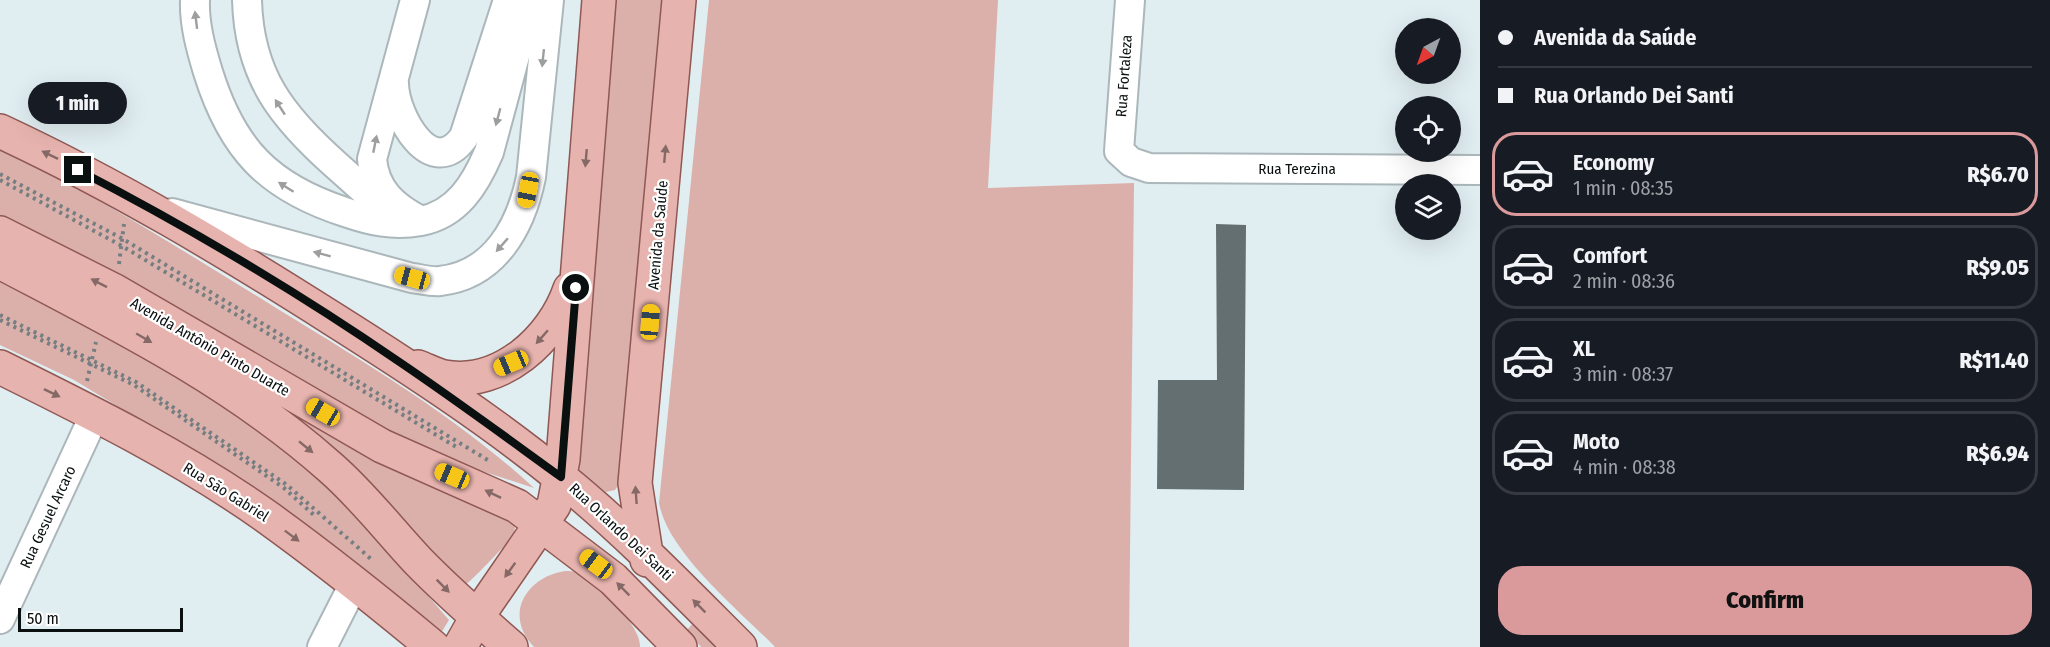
<!DOCTYPE html>
<meta charset="utf-8">
<style>
body{margin:0;font-family:"Fira Sans Condensed",sans-serif;background:#20242c;color:#f1f3f6;height:100vh;display:flex;flex-direction:column;font-size:22px;white-space:nowrap}
*{box-sizing:border-box;margin:0}
p{font-size:20px;color:#9ea1a6}
.icon{flex:none;width:33px;height:33px;fill:none;stroke:currentColor;stroke-width:2;stroke-linecap:round;stroke-linejoin:round}
.map{position:relative;flex:1;overflow:hidden}
.sheet{display:flex;flex-direction:column;background:#171b24;width:570px}
.sheet>*{flex:none}
.guide{display:grid;align-content:center;height:132px;padding:0 18px;background:#171b24}
.needle{width:39px;rotate:221deg}
.controls{position:absolute;left:1395px;top:18px;display:grid;gap:12px}
.controls a{display:grid;place-items:center;width:66px;height:66px;border-radius:50%;background:#171b24;box-shadow:0 6px 24px #0002;font-size:30px}
.scale{position:absolute;left:18px;bottom:15px;width:165px;box-sizing:border-box;padding-left:6px;border:3px solid #0a0f10;border-top:0;font-size:16px;line-height:21px;white-space:nowrap;color:#0a0f10;-webkit-text-stroke:4px #fff;paint-order:stroke}
.end{position:absolute;width:27px;height:27px;margin:-14px;border:8px solid #0a0f10;background:#fff;box-shadow:0 0 0 3px #fff}
.from{border-radius:50%}
.bubble{position:absolute;height:42px;border-radius:21px;background:#171b24;box-shadow:0 6px 24px #0002;font-size:20px;font-weight:800;line-height:42px;text-align:center}
.car{position:absolute;width:18px;height:36px;margin:-18px -9px;border-radius:8px;box-shadow:0 0 4px 2px #0007;background:linear-gradient(#f5c518 24%,#345 0 40%,#f5c518 0 76%,#345 0 86%,#f5c518 0)}
.guide b{display:flex;align-items:center;gap:21px;height:57px;font-size:22px}
.guide b+b{border-top:2px solid #363941}
.guide i{width:15px;height:15px;background:#f1f3f6}
ul{padding:0;list-style:none}
li{display:flex;align-items:center;gap:18px;height:84px;margin:0 12px 9px;padding:0 6px;border:3px solid #363941;border-radius:24px}
li div{flex:1}
li b{display:block;font-size:22px}
li em{font-style:normal;font-weight:800}
li.selected{border-color:#da9a9c}
li>.icon{width:54px;height:54px;stroke-width:1.5}
.button{display:flex;gap:12px;margin-top:auto;padding:12px 18px}
.button a{flex:1;height:69px;border-radius:24px;background:#da9a9c;color:#111;font-size:24px;font-weight:800;line-height:69px;text-align:center}
main{display:flex;flex:1;min-height:0}
.map>svg:first-child{display:block}
</style>
<main>
<div class="map">
<svg width="1480" height="647" viewBox="0 0 1480 647">
<rect width="100%" height="100%" fill="#e1eef1"/>
<path fill="#dbb0ab" d="M614,0H664L620,483L615,490L606,492L576,467Z
M709,0H998L988,188L1134,183L1129,647H775C739,610 668,553 659,503Z
M0,149C92,192 178,248 265,301C357,358 454,414 534,488L448,460L384,431L0,218Z
M0,274L227,400L343,498L449,620L441,633L350,557L275,501L74,380L0,345Z
M296,412L509,518L515,525L514,537C504,545 469,585 463,586L293,417Z
M565,571C569,571 575,571 579,573C597,582 642,626 640,647H534C503,615 526,577 565,571Z
M693,623L718,647H701L687,630Z"/>
<path fill="#646f71" d="M1216,224L1246,225L1244,490L1157,489L1158,380H1217Z"/>
<g fill="none" stroke-linecap="round" stroke-linejoin="round">
<defs>
<path id="minor" d="M195,0C194,24 201,49 208,72C232,149 268,187 345,212C371,221 393,226 421,221
M247,0C249,76 282,117 336,165C352,179 368,195 385,207
M415,0L372,159C375,191 394,207 421,221C457,214 475,185 489,152L530,0
M1130,0L1119,151L1131,162L1149,168L1480,170
M394,83C394,115 431,183 464,137L508,0
M172,213L412,278C421,279 431,282 440,281C495,275 521,226 531,177L549,0
M0,619L95,414
M322,647L355,582"/>
<path id="major" d="M0,131C116,185 226,251 333,319C409,367 492,421 561,478C625,530 682,589 740,647
M0,233L115,291L382,446L517,506L613,579L680,647
M0,262C116,323 232,380 331,468C363,496 389,530 418,561C447,591 479,619 511,647
M0,367C91,412 184,458 267,517C324,558 379,602 433,647
M418,367C426,370 435,375 444,377C501,387 553,339 570,289
M647,560L635,483L679,0
M460,647L477,617L554,505L563,459L599,0"/>
</defs>
<use href="#minor" stroke="#abb7ba" stroke-width="32"/>
<use href="#major" stroke="#8f5854" stroke-width="36"/>
<path stroke="#757e80" stroke-width="4" stroke-dasharray="3 4.5" stroke-linecap="butt" d="M0,174L123,239L491,462
M0,180L122,246L458,448
M119,264L124,224
M0,315L136,382L287,485L371,559
M0,320L134,385L284,488L316,517
M87,381L96,342"/>
<use href="#minor" stroke="#fff" stroke-width="28"/>
<use href="#major" stroke="#e7b3ae" stroke-width="33"/>
</g>
<defs><path id="oneway-solid" d="M-6-.8H1V-3.2L6.5 0L1 3.2V.8H-6Z" transform="scale(1.5)"/></defs>
<g fill="#9d9f9f">
<use href="#oneway-solid" transform="translate(196 20) rotate(-97)"/>
<use href="#oneway-solid" transform="translate(543 58) rotate(96)"/>
<use href="#oneway-solid" transform="translate(280 107) rotate(-123)"/>
<use href="#oneway-solid" transform="translate(498 117) rotate(105)"/>
<use href="#oneway-solid" transform="translate(375 144) rotate(-79)"/>
<use href="#oneway-solid" transform="translate(286 187) rotate(-148)"/>
<use href="#oneway-solid" transform="translate(502 245) rotate(131)"/>
<use href="#oneway-solid" transform="translate(322 254) rotate(-165)"/>
</g>
<g fill="#846967">
<use href="#oneway-solid" transform="translate(665 154) rotate(-85)"/>
<use href="#oneway-solid" transform="translate(50 155) rotate(-154)"/>
<use href="#oneway-solid" transform="translate(586 158) rotate(95)"/>
<use href="#oneway-solid" transform="translate(99 283) rotate(-153)"/>
<use href="#oneway-solid" transform="translate(542 337) rotate(131)"/>
<use href="#oneway-solid" transform="translate(144 338) rotate(30)"/>
<use href="#oneway-solid" transform="translate(52 393) rotate(26)"/>
<use href="#oneway-solid" transform="translate(306 447) rotate(39)"/>
<use href="#oneway-solid" transform="translate(493 494) rotate(-154)"/>
<use href="#oneway-solid" transform="translate(636 495) rotate(-94)"/>
<use href="#oneway-solid" transform="translate(292 536) rotate(37)"/>
<use href="#oneway-solid" transform="translate(510 570) rotate(126)"/>
<use href="#oneway-solid" transform="translate(443 586) rotate(45)"/>
<use href="#oneway-solid" transform="translate(623 589) rotate(-135)"/>
<use href="#oneway-solid" transform="translate(699 606) rotate(-135)"/>
</g>
<g fill="none" stroke-linecap="round" stroke-linejoin="round">
<path stroke="#0a0f10" stroke-width="8" d="M78,170C188,227 296,291 398,361C453,398 507,438 561,477L576,288"/>
</g>
<g text-anchor="middle" dominant-baseline="central" stroke-width="4.5" stroke-linejoin="round" paint-order="stroke">
<g font-size="15" fill="#0a0f10" stroke="#fff">
<text transform="translate(1124 76) rotate(-86)">Rua Fortaleza</text>
<text x="1297" y="169">Rua Terezina</text>
<text transform="translate(658 235) rotate(-85)">Avenida da Saúde</text>
<text transform="translate(210 347) rotate(30)">Avenida Antônio Pinto Duarte</text>
<text transform="translate(226 492) rotate(32)">Rua São Gabriel</text>
<text transform="translate(48 517) rotate(-65)">Rua Gesuel Arcaro</text>
<text transform="translate(621 532) rotate(43)">Rua Orlando Dei Santi</text>
</g>
</g>
</svg>
<div class="controls">
<a><svg class="needle" viewBox="-14 -14 28 28"><path d="M0-13l5 13h-10z" fill="#e53935"/><path d="M0 13l5-13h-10z" fill="#9ea1a6"/></svg></a>
<a><svg class="icon" aria-label="locate" viewBox="0 0 24 24"><circle cx="12" cy="12" r="6"/><path d="M12 2v4M12 18v4M2 12h4M18 12h4"/></svg></a>
<a><svg class="icon" aria-label="layers" viewBox="0 0 24 24"><path d="M12 4l9 5-9 5-9-5zM3 14l9 5 9-5"/></svg></a>
</div>
<div class="scale">50 m</div>
<i class="end from" style="left:576px;top:288px"></i>
<i class="end" style="left:78px;top:170px"></i>
<div class="bubble" style="left:28px;top:82px;width:99px">1 min</div>
<i class="car" style="left:528px;top:190px;rotate:191deg"></i>
<i class="car" style="left:412px;top:278px;rotate:285deg"></i>
<i class="car" style="left:650px;top:322px;rotate:5deg"></i>
<i class="car" style="left:511px;top:363px;rotate:247deg"></i>
<i class="car" style="left:323px;top:412px;rotate:300deg"></i>
<i class="car" style="left:452px;top:476px;rotate:293deg"></i>
<i class="car" style="left:596px;top:564px;rotate:307deg"></i>
</div>
<section class="sheet">
<div class="guide">
<b><i class="from"></i>Avenida da Saúde</b>
<b><i></i>Rua Orlando Dei Santi</b>
</div>
<ul>
<li class="selected"><svg class="icon" aria-label="car" viewBox="0 0 24 24"><path d="M5 17H2v-5l4-1 3-4h7l3 4 3 1v5h-3M9 17h6M6 11h13"/><circle cx="7" cy="17" r="2"/><circle cx="17" cy="17" r="2"/></svg><div><b>Economy</b><p>1 min · 08:35</p></div><em>R$6.70</em></li>
<li><svg class="icon" aria-label="car" viewBox="0 0 24 24"><path d="M5 17H2v-5l4-1 3-4h7l3 4 3 1v5h-3M9 17h6M6 11h13"/><circle cx="7" cy="17" r="2"/><circle cx="17" cy="17" r="2"/></svg><div><b>Comfort</b><p>2 min · 08:36</p></div><em>R$9.05</em></li>
<li><svg class="icon" aria-label="car" viewBox="0 0 24 24"><path d="M5 17H2v-5l4-1 3-4h7l3 4 3 1v5h-3M9 17h6M6 11h13"/><circle cx="7" cy="17" r="2"/><circle cx="17" cy="17" r="2"/></svg><div><b>XL</b><p>3 min · 08:37</p></div><em>R$11.40</em></li>
<li><svg class="icon" aria-label="car" viewBox="0 0 24 24"><path d="M5 17H2v-5l4-1 3-4h7l3 4 3 1v5h-3M9 17h6M6 11h13"/><circle cx="7" cy="17" r="2"/><circle cx="17" cy="17" r="2"/></svg><div><b>Moto</b><p>4 min · 08:38</p></div><em>R$6.94</em></li>
</ul>
<div class="button"><a>Confirm</a></div>
</section>
</main>
